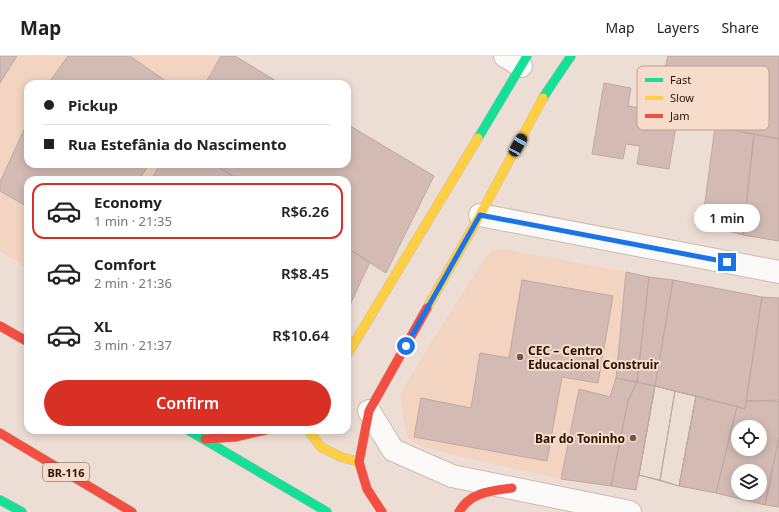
<!DOCTYPE html>
<meta charset="utf-8">
<style>
body{margin:0;font-family:"Noto Sans",sans-serif;background:#f2f2f2;color:#222;height:100vh;display:flex;flex-direction:column;font-size:15px;white-space:nowrap}
*{box-sizing:border-box;margin:0}
p{font-size:13px;color:#767676}
.icon{flex:none;width:22px;height:22px;fill:none;stroke:currentColor;stroke-width:2;stroke-linecap:round;stroke-linejoin:round}
.map{position:relative;flex:1;overflow:hidden}
.details{position:absolute;left:24px;top:120px;width:327px;height:258px;display:flex;flex-direction:column;background:#fff;border-radius:12px;box-shadow:0 2px 10px #0003}
.details>*{flex:none}
.guide{position:absolute;left:24px;top:24px;width:327px;height:88px;border-radius:12px;box-shadow:0 2px 10px #0003;display:grid;align-content:center;height:88px;padding:0 20px;background:#fff}
.buttons{position:absolute;left:731px;top:364px;display:grid;gap:8px}
.buttons a{display:grid;place-items:center;width:36px;height:36px;border-radius:50%;background:#fff;box-shadow:0 2px 10px #0003;font-size:20px}
.end{position:absolute;width:18px;height:18px;margin:-9px;border:5px solid #1a73e8;background:#fff;box-shadow:0 0 0 2px #fff}
.from{border-radius:50%}
.bubble{position:absolute;height:28px;border-radius:14px;background:#fff;box-shadow:0 2px 10px #0003;font-size:13px;font-weight:600;line-height:28px;text-align:center}
.car{position:absolute;width:12px;height:24px;margin:-12px -6px;border-radius:5px;box-shadow:0 0 3px 1px #0007;background:linear-gradient(#222 24%,#8ab4d8 0 40%,#222 0 76%,#8ab4d8 0 86%,#222 0)}
.guide b{display:flex;align-items:center;gap:14px;height:38px;font-size:15px}
.guide b+b{border-top:1px solid #e0e0e0}
.guide i{width:10px;height:10px;background:#222}
ul{padding:7px 0 0;list-style:none}
li{display:flex;align-items:center;gap:12px;height:56px;margin:0 8px 6px;padding:0 12px;border:2px solid transparent;border-radius:12px}
li div{flex:1}
li b{display:block;font-size:15px}
li em{font-style:normal;font-weight:600}
li.active{border-color:#d93025}
li>.icon{width:36px;height:36px;stroke-width:1.5}
.primary-button{display:flex;gap:8px;margin-top:auto;padding:8px 20px}
.primary-button a{flex:1;height:46px;border-radius:24px;background:#d93025;color:#fff;font-size:16px;font-weight:600;line-height:46px;text-align:center}
header{display:flex;align-items:center;gap:24px;box-sizing:border-box;height:56px;padding:0 20px;background:#fff;border-bottom:1px solid #e0e0e0}
header strong{font-size:19px}
nav{display:flex;gap:22px;margin-inline-start:auto;font-size:14px}
.map>svg:first-child{display:block}
</style>
<header>
<strong>Map</strong>
<nav><a>Map</a><a>Layers</a><a>Share</a></nav>
</header>
<div class="map">
<svg width="779" height="456" viewBox="0 0 779 456">
<rect width="100%" height="100%" fill="#edded5"/>
<path fill="#f2d4c1" d="M0,0H221L205,28H28V108H160L151,124H28V213L0,195Z
M503,193L626,216L616,322L610,341L578,334L561,423L453,399L419,389L408,382L403,362V356L400,338L435,280L486,201L492,195Z"/>
<path fill="#d3bbb4" stroke="#bea9a2" fill-rule="evenodd" d="M0,0H17L0,27Z
M68,0H130L170,28H48Z
M221,0H235L281,28H205Z
M668,0H779V83L715,71L687,63L691,36L661,27Z
M604,27L631,32L628,50L648,53L651,35L681,39L669,113L637,108L640,90L626,88L623,103L592,98Z
M28,65V108H149L139,124H28V151L0,135V126Z
M347,68L434,120L386,217L347,192V124H239L213,108H347Z
M715,71L754,78L743,179L702,168Z
M754,78L779,83V185L743,179Z
M160,108H213L239,124H151Z
M347,192L370,206L348,253L347,252Z
M626,216L649,221L637,326L616,322Z
M649,221L673,224L655,330L637,326Z
M522,224L613,240L598,327L562,321L547,405L414,381L421,342L471,352L480,297L509,302Z
M673,224L762,241L745,353L655,330Z
M762,241L779,242V344L746,345Z
M616,322L637,326L628,345L611,430L561,423L579,333L610,341Z
M637,326L655,330L636,434L611,430L628,345Z
M655,330L696,340L679,430L639,419Z
M655,330L675,335L660,424L639,419Z
M675,335L696,340L679,430L660,424Z
M696,340L737,350L716,437L679,430Z
M779,345V381L765,449L716,437L737,350L745,353L746,345ZM738,371H760V393H738ZM738,415H760V437H738Z
M779,381V451L765,449Z"/>
<g fill="none" stroke-linecap="round" stroke-linejoin="round">
<defs>
<path id="street" d="M505,0L521,10
M480,159L779,216
M369,355L393,394L452,420L630,456"/>
<path id="fast" d="M543,42L548,34L571,0
M478,82L527,0
M188,374L327,456
M0,444L22,456"/>
<path id="slow" d="M427,252L480,159L543,42
M347,299L478,82
M308,374L321,391L341,401L359,406"/>
<path id="jam" d="M0,270L28,286
M0,377L132,456
M205,383L235,381L266,374
M382,456L367,433L359,406L369,355L427,252
M459,456C470,436 491,435 512,432"/>
</defs>
<use href="#street" stroke="#cdbaae" stroke-width="24"/>
<use href="#fast" stroke="#cdbaae" stroke-width="10"/>
<use href="#slow" stroke="#cdbaae" stroke-width="10"/>
<use href="#jam" stroke="#cdbaae" stroke-width="10"/>
<use href="#street" stroke="#fcfaf9" stroke-width="22"/>
<use href="#fast" stroke="#16e098" stroke-width="9"/>
<use href="#slow" stroke="#ffcf43" stroke-width="9"/>
<use href="#jam" stroke="#f24e42" stroke-width="9"/>
</g>
<g fill="none" stroke-linecap="round" stroke-linejoin="round">
<path stroke="#1a73e8" stroke-width="5" d="M406,290L480,159L727,206"/>
</g>
<g fill="#6e5a4c" stroke="#f7dccb" stroke-width="1.5">
<circle cx="520" cy="301" r="4"/>
<circle cx="633" cy="382" r="4"/>
</g>
<g text-anchor="middle" dominant-baseline="central" stroke-width="4" stroke-linejoin="round" paint-order="stroke">
<rect fill="#f7dccb" stroke="#684f3f" stroke-width="1" x="43" y="407" width="46" height="18" rx="3"/>
<g font-size="11" font-weight="bold" fill="#2a1303">
<text x="66" y="416">BR-116</text>
</g>
<g font-size="12" font-weight="bold" fill="#2a1303" stroke="#f7dccb" text-anchor="start">
<text x="528" y="294">CEC – Centro<tspan x="528" dy="14">Educacional Construir</tspan></text>
<text x="625" y="382" text-anchor="end">Bar do Toninho</text>
</g>
</g>
<rect x="637" y="10" width="132" height="64" rx="6" fill="#f7dccb" stroke="#baa08f" stroke-width="1"/>
<rect x="645" y="22" width="18" height="4" fill="#16e098"/>
<rect x="645" y="40" width="18" height="4" fill="#ffcf43"/>
<rect x="645" y="58" width="18" height="4" fill="#f24e42"/>
<g font-size="11" fill="#2a1303">
<text x="670" y="28">Fast</text>
<text x="670" y="46">Slow</text>
<text x="670" y="64">Jam</text>
</g>
</svg>
<div class="buttons">
<a><svg class="icon" aria-label="locate" viewBox="0 0 24 24"><circle cx="12" cy="12" r="6"/><path d="M12 2v4M12 18v4M2 12h4M18 12h4"/></svg></a>
<a><svg class="icon" aria-label="layers" viewBox="0 0 24 24"><path d="M12 4l9 5-9 5-9-5zM3 14l9 5 9-5"/></svg></a>
</div>
<i class="end from" style="left:406px;top:290px"></i>
<i class="end" style="left:727px;top:206px"></i>
<div class="bubble" style="left:694px;top:148px;width:66px">1 min</div>
<i class="car" style="left:518px;top:89px;rotate:29deg"></i>
<div class="guide">
<b><i class="from"></i>Pickup</b>
<b><i></i>Rua Estefânia do Nascimento</b>
</div>
<section class="details">
<ul>
<li class="active"><svg class="icon" aria-label="car" viewBox="0 0 24 24"><path d="M5 17H2v-5l4-1 3-4h7l3 4 3 1v5h-3M9 17h6M6 11h13"/><circle cx="7" cy="17" r="2"/><circle cx="17" cy="17" r="2"/></svg><div><b>Economy</b><p>1 min · 21:35</p></div><em>R$6.26</em></li>
<li><svg class="icon" aria-label="car" viewBox="0 0 24 24"><path d="M5 17H2v-5l4-1 3-4h7l3 4 3 1v5h-3M9 17h6M6 11h13"/><circle cx="7" cy="17" r="2"/><circle cx="17" cy="17" r="2"/></svg><div><b>Comfort</b><p>2 min · 21:36</p></div><em>R$8.45</em></li>
<li><svg class="icon" aria-label="car" viewBox="0 0 24 24"><path d="M5 17H2v-5l4-1 3-4h7l3 4 3 1v5h-3M9 17h6M6 11h13"/><circle cx="7" cy="17" r="2"/><circle cx="17" cy="17" r="2"/></svg><div><b>XL</b><p>3 min · 21:37</p></div><em>R$10.64</em></li>
</ul>
<div class="primary-button"><a>Confirm</a></div>
</section>
</div>
